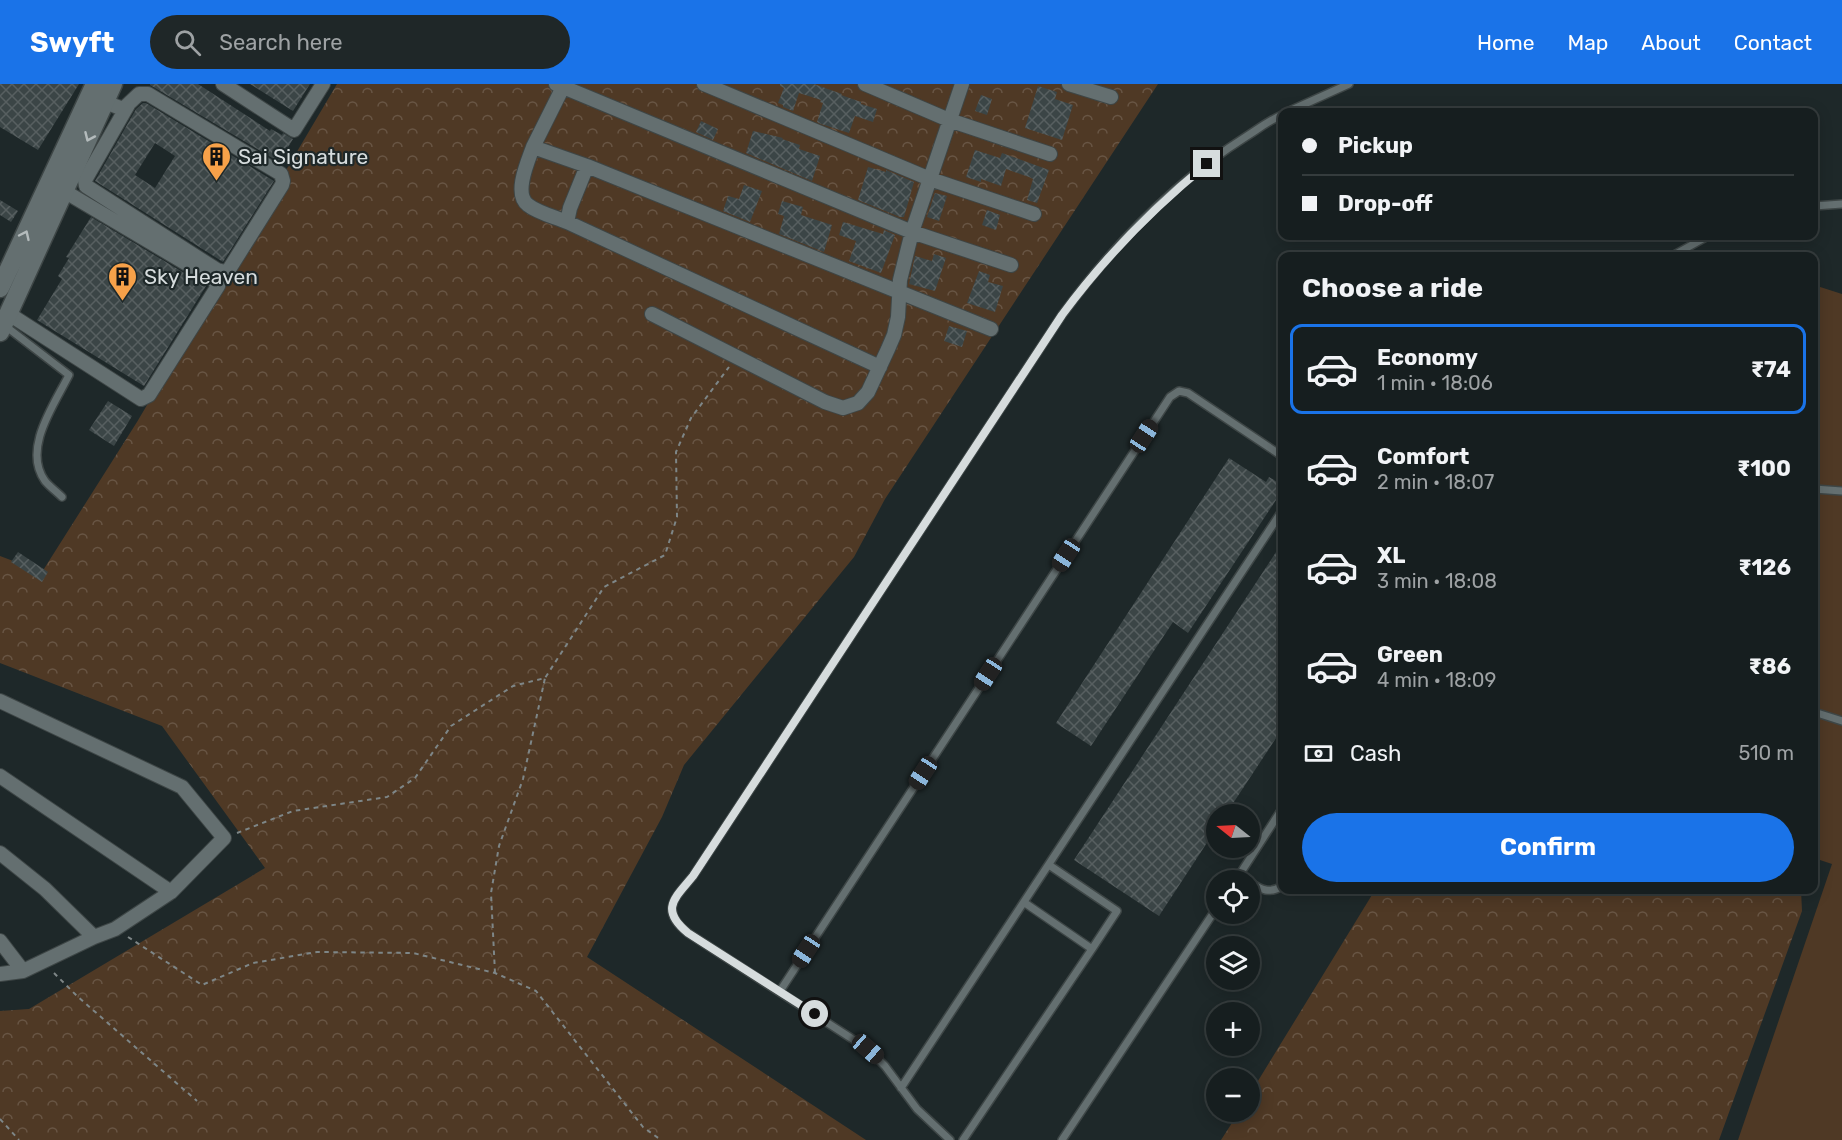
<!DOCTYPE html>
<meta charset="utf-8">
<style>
body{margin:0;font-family:Rubik,sans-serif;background:#1f2728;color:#f1f3f6;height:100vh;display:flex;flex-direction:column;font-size:22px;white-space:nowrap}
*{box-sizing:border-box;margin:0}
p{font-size:20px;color:#9ea2a4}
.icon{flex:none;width:33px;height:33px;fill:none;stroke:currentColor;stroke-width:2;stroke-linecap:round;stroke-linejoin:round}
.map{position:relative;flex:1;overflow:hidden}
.panel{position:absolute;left:1278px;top:168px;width:540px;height:642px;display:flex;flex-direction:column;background:#161e1f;border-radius:12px;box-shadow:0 3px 15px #0003,0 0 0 2px #353c3d}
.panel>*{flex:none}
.hud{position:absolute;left:1278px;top:24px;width:540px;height:132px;border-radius:12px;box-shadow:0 3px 15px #0003,0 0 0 2px #353c3d;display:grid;align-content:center;height:132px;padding:0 24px;background:#161e1f}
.needle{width:39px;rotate:288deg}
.fabs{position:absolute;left:1206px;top:720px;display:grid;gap:12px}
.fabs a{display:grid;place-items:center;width:54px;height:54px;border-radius:50%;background:#161e1f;box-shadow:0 3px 15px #0003,0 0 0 2px #353c3d;font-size:30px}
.end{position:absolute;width:27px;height:27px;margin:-14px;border:8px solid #d6dcdd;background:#111;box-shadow:0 0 0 3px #111}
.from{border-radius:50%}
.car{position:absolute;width:18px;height:36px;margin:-18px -9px;border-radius:8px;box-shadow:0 0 4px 2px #0007;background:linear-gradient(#222 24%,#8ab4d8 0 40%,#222 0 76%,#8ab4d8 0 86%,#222 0)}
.hud b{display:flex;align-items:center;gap:21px;height:57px;font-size:22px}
.hud b+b{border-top:2px solid #353c3d}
.hud i{width:15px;height:15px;background:#f1f3f6}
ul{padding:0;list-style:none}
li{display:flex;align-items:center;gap:18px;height:90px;margin:0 12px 9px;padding:0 12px;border:3px solid transparent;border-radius:12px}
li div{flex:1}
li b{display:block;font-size:22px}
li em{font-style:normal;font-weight:700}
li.active{border-color:#1a73e8}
li>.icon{width:54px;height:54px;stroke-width:1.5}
h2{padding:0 24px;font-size:27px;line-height:72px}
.pay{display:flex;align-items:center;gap:15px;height:66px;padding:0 24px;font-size:22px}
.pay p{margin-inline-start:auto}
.button{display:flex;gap:12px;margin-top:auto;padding:12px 24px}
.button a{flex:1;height:69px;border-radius:36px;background:#1a73e8;color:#fff;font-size:24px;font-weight:700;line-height:69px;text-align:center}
header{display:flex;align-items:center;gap:36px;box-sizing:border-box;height:84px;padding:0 30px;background:#1a73e8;color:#fff}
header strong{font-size:28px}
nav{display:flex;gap:33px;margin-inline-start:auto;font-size:21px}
.search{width:420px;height:54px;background:#1f2728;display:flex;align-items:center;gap:15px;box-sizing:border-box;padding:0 21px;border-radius:33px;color:#9ea2a4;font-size:22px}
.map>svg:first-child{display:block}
</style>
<header>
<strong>Swyft</strong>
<div class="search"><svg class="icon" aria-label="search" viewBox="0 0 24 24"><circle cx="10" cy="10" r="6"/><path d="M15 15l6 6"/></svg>Search here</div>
<nav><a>Home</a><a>Map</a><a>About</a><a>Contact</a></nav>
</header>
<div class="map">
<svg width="1842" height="1056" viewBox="0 0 1842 1056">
<defs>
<pattern id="forest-crowns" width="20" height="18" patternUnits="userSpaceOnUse" patternTransform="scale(1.5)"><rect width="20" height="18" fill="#4f3925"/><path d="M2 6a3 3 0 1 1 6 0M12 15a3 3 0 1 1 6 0" fill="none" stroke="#685544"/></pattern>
<pattern id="building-cross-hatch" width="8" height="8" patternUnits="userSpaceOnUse" patternTransform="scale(1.5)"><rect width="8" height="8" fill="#3b4546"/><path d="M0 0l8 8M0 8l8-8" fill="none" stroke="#575f60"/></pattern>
</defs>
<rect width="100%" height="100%" fill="#1e2829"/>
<path fill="#4f3925" d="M1814,201L1842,210V1056H1738L1832,780L1814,774Z"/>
<path fill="url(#forest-crowns)" d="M337,0H1158L885,415L854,473L684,681L662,733L587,873L866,1056H0V927L29,925L265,784L162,642L0,579V472L42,488L137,338Z
M1375,806H1801L1802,827L1719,1056H1221L1239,1028H1250V1010Z"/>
<path fill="url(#building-cross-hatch)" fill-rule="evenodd" d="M0,0H79L38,66L0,43Z
M150,0H198L270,47L271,45L282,51L283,49L293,55L279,78L150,1Z
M250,0H310L293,27Z
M780,0H814L842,10L841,11L861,18V20L877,25L873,38L855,32L849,49L821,40L817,38L823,19L820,18L821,16L799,9L793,27L783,23V21L778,19L784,4L780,2Z
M1038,2L1057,8L1055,15L1073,21L1062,56L1025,44Z
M981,11L992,15L987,31L975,27Z
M143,19H146L274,97L223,178L95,97L136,25ZM155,59L175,72L155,104L135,91Z
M701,37L718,45L713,56L696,48Z
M753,47L783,54L782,55L800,61L799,65L820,72L812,97L746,69Z
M975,66L1000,74L1002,69L1049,86L1037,119L1027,116L1033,95L1029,93L1006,85L1001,102L981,95V98L966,93Z
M868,83L886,88V86L914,98L904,133H900L858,116Z
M744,101L762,107L750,138L723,127L728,112L739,115Z
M935,109L947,112L939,137L927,133Z
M0,116L18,127L11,138L0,131Z
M782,117L803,123L801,131L832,141L824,168L779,150L784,132L778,130Z
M987,126L1000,131L996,146L982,141Z
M91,133L206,202L144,302L37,236L62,195L58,192L69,174L66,173Z
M843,138L883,150L884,146L895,151L881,189L849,177L856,157L839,151Z
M934,170L946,174L935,207L909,200L915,172L932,177Z
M979,187L990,191L988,198L1003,202L995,228L967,219Z
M949,242L967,247L962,263L944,257Z
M108,317L132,332L114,362L89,346Z
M1229,374L1266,398L1269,393L1282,401V407L1188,549L1173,538L1091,662L1056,639Z
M1282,459V645L1226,730H1216V745L1159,832L1074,776Z
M18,468L48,488L42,498L11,478Z"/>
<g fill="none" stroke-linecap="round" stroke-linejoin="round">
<defs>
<path id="lane" d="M1287,28L1349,0
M1814,122L1842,120
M1672,172L1708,152
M4,241L69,291C54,321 22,365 45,397C50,403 57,408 62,413
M1814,405L1842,407
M1814,628L1842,637
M1049,781L1117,827L1092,865
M1236,796L1282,725
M1250,798C1261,806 1270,810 1282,802
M780,907L1170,313L1179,307L1188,309L1282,372
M901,1004L1282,427
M950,1056L917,1025L885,982L868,965L688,849C659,826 675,814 693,792L1062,231C1112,163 1174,98 1247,52C1258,45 1270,36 1282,31
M963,1056L1092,865L1025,819
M1062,1056L1216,825"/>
<path id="street" d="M223,0L294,46L323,0
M556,0L912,148L1011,181
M704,0L930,95L1034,130
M865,0L949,36L1050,70
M1069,0L1111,13
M563,3L533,63L587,82L991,245
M105,18L123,25L139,10H148L281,90L283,97L282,101L228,187L225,188L217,186L86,102L85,96L128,21
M533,63C528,77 513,110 528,121C538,129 555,133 567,138
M587,82L570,124L567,138L880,283
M9,230L141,315L149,311L218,202L214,196L64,107
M652,230L825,318L843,324L858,319L868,308L888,265L894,251L898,233L900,196L912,148L962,0
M0,617L182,703L224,754L171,808L115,845L94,853L23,887L0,890
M0,692L171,808
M0,769L45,805L94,853
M0,857L23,887"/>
<path id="secondary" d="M0,204L95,0
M0,248L113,0"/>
</defs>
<use href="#lane" stroke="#3e4646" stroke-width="10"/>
<use href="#street" stroke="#3e4646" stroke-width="16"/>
<use href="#secondary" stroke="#3e4646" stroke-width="21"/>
<path stroke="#7e8687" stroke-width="2" stroke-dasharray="4.5 4.5" stroke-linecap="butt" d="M237,749L293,727L387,713L415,694L451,642L513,602L545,594L604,503L665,471L677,433L676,368L691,334L729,283
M128,853L202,901L253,879L317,868L413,869L495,889L536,907L643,1043L661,1056
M54,889L77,912L197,1017
M495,889L491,809L499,762L523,695L545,594
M0,1035L19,1056"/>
<use href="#lane" stroke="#646f70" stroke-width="7"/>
<use href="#street" stroke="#646f70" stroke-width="14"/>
<use href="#secondary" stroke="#646f70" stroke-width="18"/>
</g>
<defs><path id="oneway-chevron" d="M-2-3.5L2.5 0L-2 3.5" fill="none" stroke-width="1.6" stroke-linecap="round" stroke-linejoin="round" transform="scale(1.5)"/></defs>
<g stroke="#b4bbbc">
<use href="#oneway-chevron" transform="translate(89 53) rotate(114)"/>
<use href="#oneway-chevron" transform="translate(25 151) rotate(-65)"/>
</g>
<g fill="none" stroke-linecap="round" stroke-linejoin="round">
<path stroke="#d6dcdd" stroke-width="8" d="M815,930L688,849C659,825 675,814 693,792L1062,231C1104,174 1152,125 1207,80"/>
</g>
<defs>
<symbol id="building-pin" viewBox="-11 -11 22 30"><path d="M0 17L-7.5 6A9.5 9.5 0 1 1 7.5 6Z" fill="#f7a149" stroke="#1e2829"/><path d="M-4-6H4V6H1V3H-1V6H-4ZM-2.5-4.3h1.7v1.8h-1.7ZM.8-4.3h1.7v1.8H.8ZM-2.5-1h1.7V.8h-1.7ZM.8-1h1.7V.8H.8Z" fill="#111"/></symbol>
</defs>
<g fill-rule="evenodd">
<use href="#building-pin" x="200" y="56" width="33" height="45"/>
<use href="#building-pin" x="106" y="176" width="33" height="45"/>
</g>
<g text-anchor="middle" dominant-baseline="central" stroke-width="4.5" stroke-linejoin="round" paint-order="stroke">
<g font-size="21" fill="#d6dcdd" stroke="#1e2829" text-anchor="start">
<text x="238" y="72">Sai Signature</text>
<text x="144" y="192">Sky Heaven</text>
</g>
</g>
</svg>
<div class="fabs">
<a><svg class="needle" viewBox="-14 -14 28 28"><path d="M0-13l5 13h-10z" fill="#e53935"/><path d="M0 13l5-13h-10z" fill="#9ea2a4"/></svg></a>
<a><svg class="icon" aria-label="locate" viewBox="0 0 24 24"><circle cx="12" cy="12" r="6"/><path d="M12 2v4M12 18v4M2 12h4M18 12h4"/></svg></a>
<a><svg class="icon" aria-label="layers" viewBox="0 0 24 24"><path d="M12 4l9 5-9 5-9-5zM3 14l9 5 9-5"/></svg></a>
<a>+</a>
<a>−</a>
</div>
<i class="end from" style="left:815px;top:930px"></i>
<i class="end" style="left:1207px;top:80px"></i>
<i class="car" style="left:1144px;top:352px;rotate:33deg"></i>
<i class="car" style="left:1066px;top:471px;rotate:213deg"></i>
<i class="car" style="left:988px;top:590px;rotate:213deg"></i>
<i class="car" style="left:923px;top:689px;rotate:213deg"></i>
<i class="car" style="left:806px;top:867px;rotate:213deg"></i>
<i class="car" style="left:868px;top:965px;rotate:131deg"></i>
<div class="hud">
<b><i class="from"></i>Pickup</b>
<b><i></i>Drop-off</b>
</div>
<section class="panel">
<h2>Choose a ride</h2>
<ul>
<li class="active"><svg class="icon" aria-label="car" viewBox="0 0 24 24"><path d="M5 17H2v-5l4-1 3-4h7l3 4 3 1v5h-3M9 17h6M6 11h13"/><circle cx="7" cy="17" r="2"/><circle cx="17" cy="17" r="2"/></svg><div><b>Economy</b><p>1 min · 18:06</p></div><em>₹74</em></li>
<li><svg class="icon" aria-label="car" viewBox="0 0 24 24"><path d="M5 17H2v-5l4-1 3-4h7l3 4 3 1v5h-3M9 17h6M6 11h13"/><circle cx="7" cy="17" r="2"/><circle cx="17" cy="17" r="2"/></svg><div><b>Comfort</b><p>2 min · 18:07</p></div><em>₹100</em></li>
<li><svg class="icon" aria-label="car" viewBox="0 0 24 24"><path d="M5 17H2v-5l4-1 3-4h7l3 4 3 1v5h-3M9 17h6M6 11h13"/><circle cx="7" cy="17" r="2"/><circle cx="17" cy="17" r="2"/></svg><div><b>XL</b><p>3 min · 18:08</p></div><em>₹126</em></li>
<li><svg class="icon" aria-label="car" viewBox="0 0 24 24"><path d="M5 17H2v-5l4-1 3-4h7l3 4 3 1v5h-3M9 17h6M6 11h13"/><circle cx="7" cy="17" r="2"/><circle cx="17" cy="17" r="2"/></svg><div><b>Green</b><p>4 min · 18:09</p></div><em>₹86</em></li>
</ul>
<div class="pay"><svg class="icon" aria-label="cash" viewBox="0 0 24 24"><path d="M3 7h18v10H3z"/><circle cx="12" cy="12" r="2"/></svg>Cash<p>510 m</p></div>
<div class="button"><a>Confirm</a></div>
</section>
</div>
